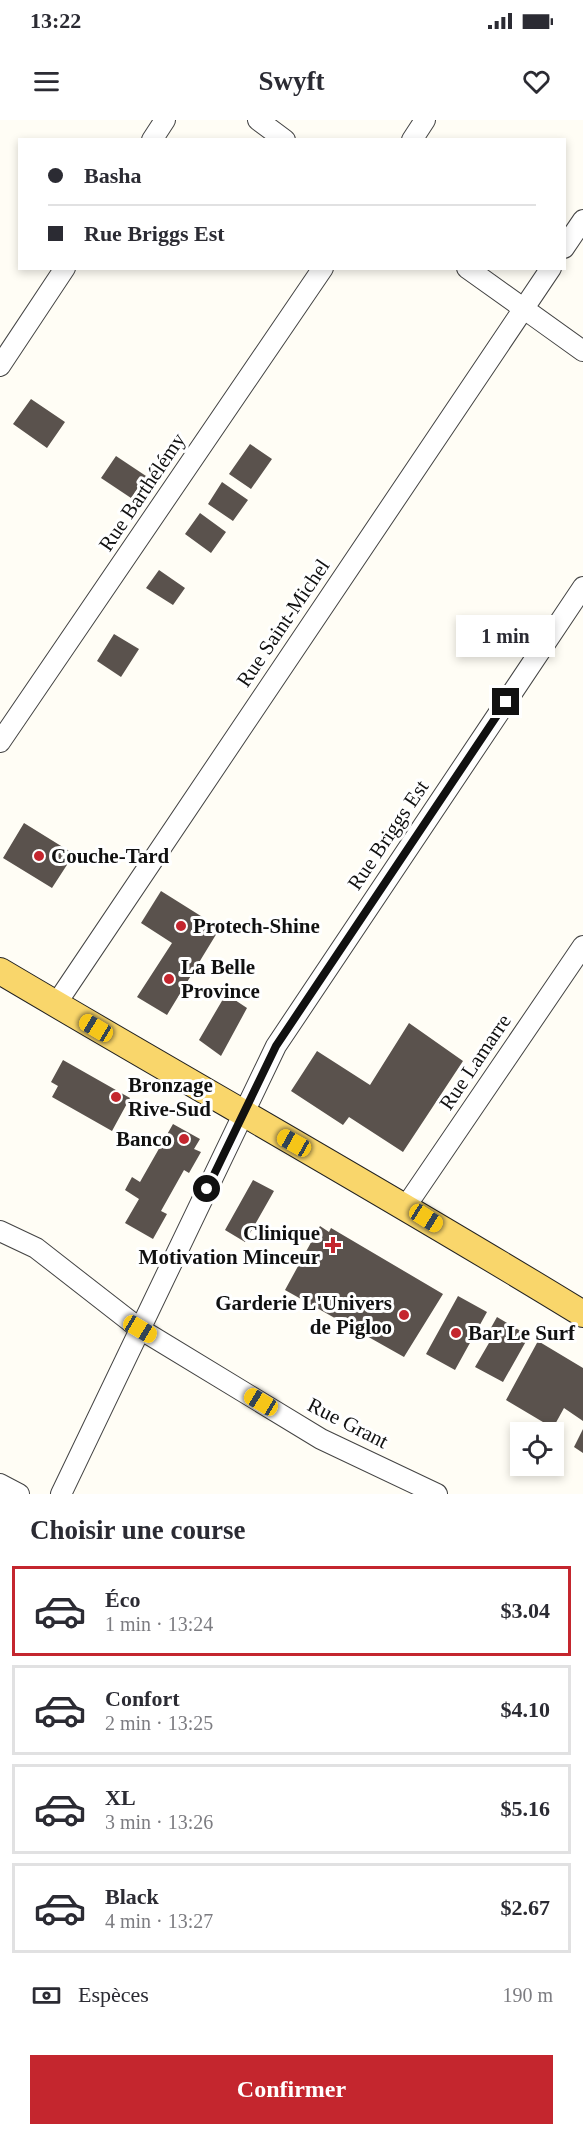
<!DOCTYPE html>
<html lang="fr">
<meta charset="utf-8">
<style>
body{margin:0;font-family:"Times New Roman",serif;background:#f2f2f3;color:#2b2b33;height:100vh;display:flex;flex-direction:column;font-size:22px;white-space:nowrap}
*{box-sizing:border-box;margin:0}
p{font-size:20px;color:#7c7c81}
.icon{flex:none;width:33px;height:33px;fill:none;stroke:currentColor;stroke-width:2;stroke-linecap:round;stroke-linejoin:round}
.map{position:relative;height:1374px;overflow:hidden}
.drawer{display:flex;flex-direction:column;background:#fff;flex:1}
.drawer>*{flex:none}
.hud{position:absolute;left:18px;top:18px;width:548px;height:132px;border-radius:0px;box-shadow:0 3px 9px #0003;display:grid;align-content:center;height:132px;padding:0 30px;background:#fff}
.buttons{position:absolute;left:510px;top:1302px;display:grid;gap:12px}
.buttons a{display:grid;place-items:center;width:54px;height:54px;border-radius:0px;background:#fff;box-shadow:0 3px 9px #0003;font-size:30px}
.end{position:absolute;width:27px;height:27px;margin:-14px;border:8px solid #111;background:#fff;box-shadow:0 0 0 3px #fff}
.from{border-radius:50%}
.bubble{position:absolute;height:42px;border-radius:0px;background:#fff;box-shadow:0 3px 9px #0003;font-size:20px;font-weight:700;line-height:42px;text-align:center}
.car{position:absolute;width:18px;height:36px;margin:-18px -9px;border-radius:8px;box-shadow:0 0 4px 2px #0007;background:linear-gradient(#f5c518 24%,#345 0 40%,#f5c518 0 76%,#345 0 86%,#f5c518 0)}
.hud b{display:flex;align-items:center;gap:21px;height:57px;font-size:22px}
.hud b+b{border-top:2px solid #e1e1e2}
.hud i{width:15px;height:15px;background:#2b2b33}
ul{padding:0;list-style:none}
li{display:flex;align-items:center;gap:18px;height:90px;margin:0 12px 9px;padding:0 18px;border:3px solid #e1e1e2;border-radius:0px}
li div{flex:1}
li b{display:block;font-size:22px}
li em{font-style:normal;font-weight:700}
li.current{border-color:#c4262e}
li>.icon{width:54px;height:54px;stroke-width:1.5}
h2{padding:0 30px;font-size:27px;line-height:72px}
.pay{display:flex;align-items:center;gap:15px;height:66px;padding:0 30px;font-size:22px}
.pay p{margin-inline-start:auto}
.cta{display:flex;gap:12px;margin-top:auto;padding:12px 30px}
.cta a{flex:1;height:69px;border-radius:0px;background:#c4262e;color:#fff;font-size:24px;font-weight:700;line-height:69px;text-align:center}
.status{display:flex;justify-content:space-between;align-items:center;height:42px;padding:0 30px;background:#fff;direction:ltr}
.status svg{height:16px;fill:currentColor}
header{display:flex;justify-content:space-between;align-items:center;height:78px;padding:0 30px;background:#fff;font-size:27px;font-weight:700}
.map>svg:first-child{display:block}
</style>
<div class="status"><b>13:22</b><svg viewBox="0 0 49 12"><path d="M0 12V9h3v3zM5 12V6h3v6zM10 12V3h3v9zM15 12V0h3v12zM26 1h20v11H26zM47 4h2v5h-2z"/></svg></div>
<header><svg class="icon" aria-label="menu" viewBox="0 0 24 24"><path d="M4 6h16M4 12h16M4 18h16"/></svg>Swyft<svg class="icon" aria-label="heart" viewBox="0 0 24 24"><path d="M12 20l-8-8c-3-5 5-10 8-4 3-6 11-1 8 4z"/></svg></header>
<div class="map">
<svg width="583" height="1374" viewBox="0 0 583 1374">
<rect width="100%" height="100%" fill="#fffdf5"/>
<path fill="#5a524d" d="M31,279L65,302L47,328L13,304Z
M250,324L272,339L251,369L229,354Z
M116,336L146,356L131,378L101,358Z
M222,362L248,380L233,401L208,384Z
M200,393L226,412L211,433L185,414Z
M159,450L185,468L173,485L146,468Z
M114,514L139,529L121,557L97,541Z
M24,703L74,734L52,768L3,738Z
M161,771L220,808L167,895L137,877L172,823L141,803Z
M226,874L247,888L221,936L199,920Z
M409,903L463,941L403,1032L349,997L343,1005L291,971L317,931L370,965Z
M63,940L130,978L112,1011L52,977L58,966L51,962Z
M173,1004L200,1019L194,1029L201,1032L189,1053L184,1050L161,1091L167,1094L153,1119L125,1103L139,1079L125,1070L132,1057L140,1062Z
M253,1060L274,1071L245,1122L225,1110Z
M320,1106L329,1112L331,1108L443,1174L404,1237L285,1170Z
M458,1176L487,1192L455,1250L426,1234Z
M497,1197L529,1216L503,1262L475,1247L493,1216L488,1213Z
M538,1221L583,1248V1301L564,1288L553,1308L506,1280Z
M583,1309V1333L574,1327Z"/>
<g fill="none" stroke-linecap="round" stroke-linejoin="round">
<defs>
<path id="minor" d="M258,0L285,20
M152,20L165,0
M412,20L425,0
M564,128L583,100
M467,148L583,231
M0,246L65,148
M0,622L323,148
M56,884L551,148
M406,1086L583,826
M0,1111L36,1128L140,1209L321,1319L437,1374
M0,1364L19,1374
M61,1374L276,926L583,467"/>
<path id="major" d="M0,851C194,966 391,1076 583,1194"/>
</defs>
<use href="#minor" stroke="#444" stroke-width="22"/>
<use href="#major" stroke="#222" stroke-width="28"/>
<use href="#minor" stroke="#fff" stroke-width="20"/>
<use href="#major" stroke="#f9d66b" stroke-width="26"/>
</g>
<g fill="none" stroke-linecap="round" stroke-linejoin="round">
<path stroke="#111" stroke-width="8" d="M207,1069L276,926L506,582"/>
</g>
<g fill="#c4262e" stroke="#fff" stroke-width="2">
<circle cx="39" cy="736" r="6"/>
<circle cx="181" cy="806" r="6"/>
<circle cx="169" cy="859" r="6"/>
<circle cx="116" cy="977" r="6"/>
<circle cx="184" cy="1019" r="6"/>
<path d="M330 1116h6v6h6v6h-6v6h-6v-6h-6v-6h6z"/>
<circle cx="404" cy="1195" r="6"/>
<circle cx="456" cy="1213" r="6"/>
</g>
<g text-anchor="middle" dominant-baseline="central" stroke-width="6" stroke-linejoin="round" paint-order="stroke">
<g font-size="21" fill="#111" stroke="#fff">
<text transform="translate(142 372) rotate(-56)">Rue Barthélémy</text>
<text transform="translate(283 503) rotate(-56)">Rue Saint-Michel</text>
<text transform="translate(388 715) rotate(-56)">Rue Briggs Est</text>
<text transform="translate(475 942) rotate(-56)">Rue Lamarre</text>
<text transform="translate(348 1303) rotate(27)">Rue Grant</text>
</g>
<g font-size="21" font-weight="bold" fill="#111" stroke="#fff" text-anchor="start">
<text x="51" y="736">Couche-Tard</text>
<text x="193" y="806">Protech-Shine</text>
<text x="181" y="847">La Belle<tspan x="181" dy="24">Province</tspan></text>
<text x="128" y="965">Bronzage<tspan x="128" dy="24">Rive-Sud</tspan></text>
<text x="172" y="1019" text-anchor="end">Banco</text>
<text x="320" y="1113" text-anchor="end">Clinique<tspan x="320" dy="24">Motivation Minceur</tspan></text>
<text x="392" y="1183" text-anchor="end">Garderie L'Univers<tspan x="392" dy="24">de Pigloo</tspan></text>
<text x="468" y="1213">Bar Le Surf</text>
</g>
</g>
</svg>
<div class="buttons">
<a><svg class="icon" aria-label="locate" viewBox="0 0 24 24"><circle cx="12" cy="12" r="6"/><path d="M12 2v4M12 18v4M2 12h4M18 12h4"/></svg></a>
</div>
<i class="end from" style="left:207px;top:1069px"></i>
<i class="end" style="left:506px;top:582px"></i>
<div class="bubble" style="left:456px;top:495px;width:99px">1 min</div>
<i class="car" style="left:96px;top:908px;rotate:301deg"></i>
<i class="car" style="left:294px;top:1023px;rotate:299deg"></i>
<i class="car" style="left:426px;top:1098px;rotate:122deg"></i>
<i class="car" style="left:140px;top:1209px;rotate:121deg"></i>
<i class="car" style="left:261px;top:1282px;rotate:301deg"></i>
<div class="hud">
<b><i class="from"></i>Basha</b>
<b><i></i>Rue Briggs Est</b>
</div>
</div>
<section class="drawer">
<h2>Choisir une course</h2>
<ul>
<li class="current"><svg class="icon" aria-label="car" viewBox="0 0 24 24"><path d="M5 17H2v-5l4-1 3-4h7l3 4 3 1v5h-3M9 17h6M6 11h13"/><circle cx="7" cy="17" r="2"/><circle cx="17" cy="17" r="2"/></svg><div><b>Éco</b><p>1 min · 13:24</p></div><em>$3.04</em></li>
<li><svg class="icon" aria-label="car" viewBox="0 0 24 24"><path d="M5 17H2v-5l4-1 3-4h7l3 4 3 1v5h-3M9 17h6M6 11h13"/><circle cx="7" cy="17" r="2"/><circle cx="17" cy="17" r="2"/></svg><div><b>Confort</b><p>2 min · 13:25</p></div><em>$4.10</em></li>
<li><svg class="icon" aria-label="car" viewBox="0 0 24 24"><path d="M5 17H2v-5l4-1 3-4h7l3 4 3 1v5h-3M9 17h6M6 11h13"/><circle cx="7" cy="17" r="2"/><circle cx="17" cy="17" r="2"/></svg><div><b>XL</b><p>3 min · 13:26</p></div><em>$5.16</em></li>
<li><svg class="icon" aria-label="car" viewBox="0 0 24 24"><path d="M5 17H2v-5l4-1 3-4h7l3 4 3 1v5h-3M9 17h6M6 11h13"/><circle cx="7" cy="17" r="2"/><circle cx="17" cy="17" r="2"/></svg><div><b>Black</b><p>4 min · 13:27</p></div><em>$2.67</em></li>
</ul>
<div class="pay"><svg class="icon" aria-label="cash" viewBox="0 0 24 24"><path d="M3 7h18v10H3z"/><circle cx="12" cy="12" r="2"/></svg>Espèces<p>190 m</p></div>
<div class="cta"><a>Confirmer</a></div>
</section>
